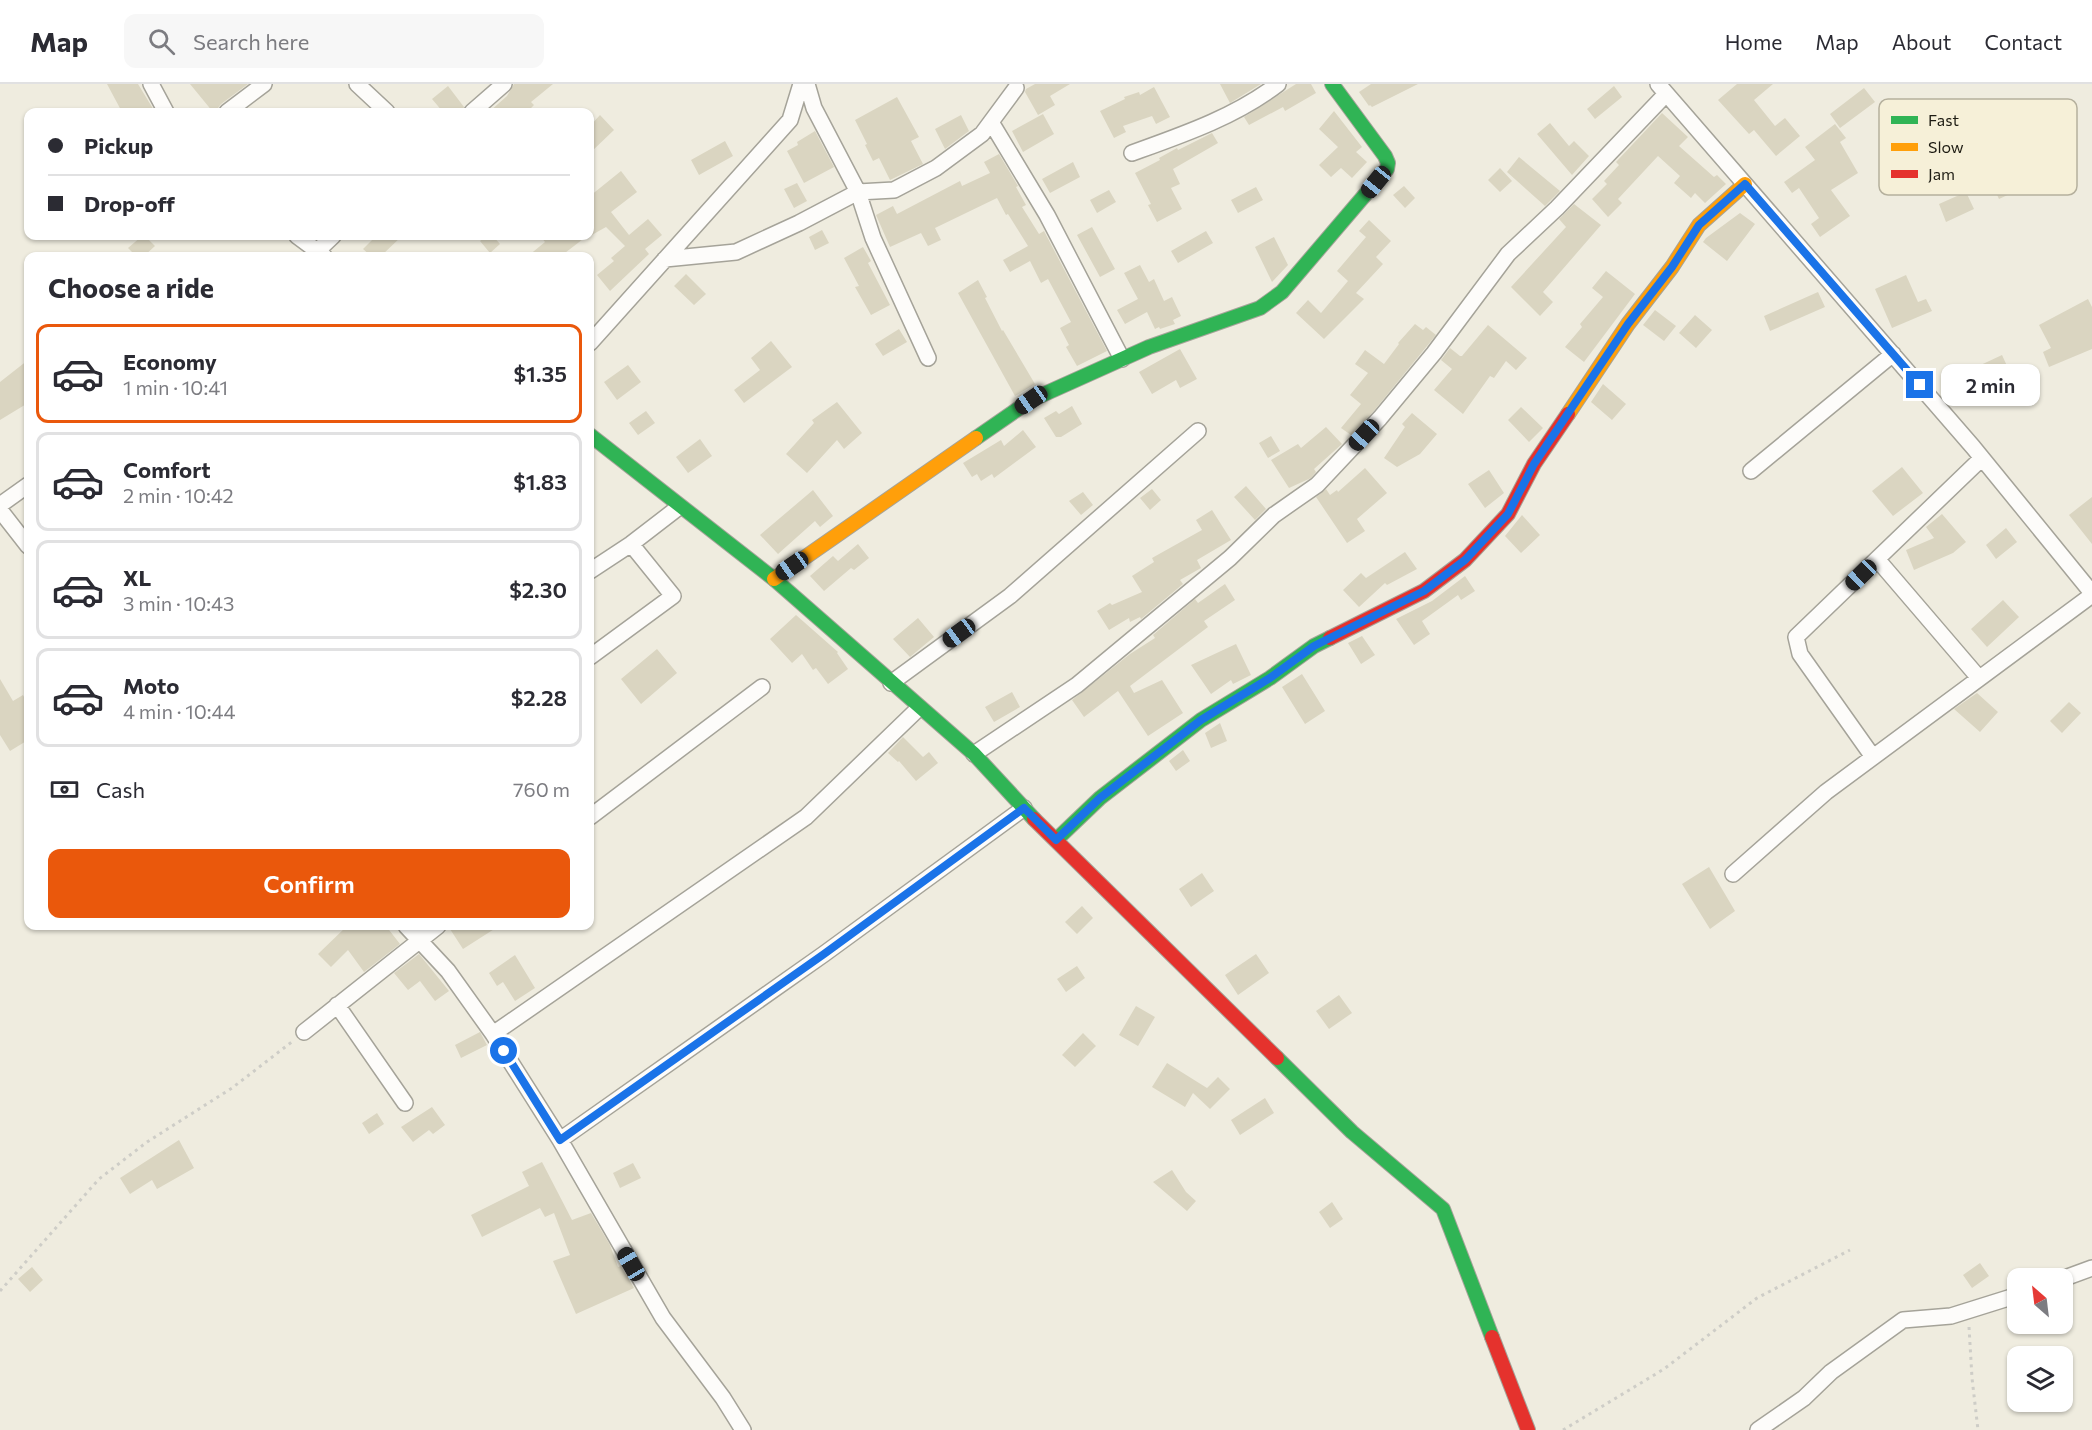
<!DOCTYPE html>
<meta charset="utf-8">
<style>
body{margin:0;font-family:Commissioner,sans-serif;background:#f7f7f7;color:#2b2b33;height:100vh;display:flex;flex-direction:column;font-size:22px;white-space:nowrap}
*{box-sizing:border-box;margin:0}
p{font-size:20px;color:#7c7c81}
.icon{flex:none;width:33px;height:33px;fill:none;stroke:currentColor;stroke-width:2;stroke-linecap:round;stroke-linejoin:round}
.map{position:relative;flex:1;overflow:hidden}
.side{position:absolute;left:24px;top:168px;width:570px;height:678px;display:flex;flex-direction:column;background:#fff;border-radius:12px;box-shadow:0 2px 4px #0004}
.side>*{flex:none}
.guide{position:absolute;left:24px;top:24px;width:570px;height:132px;border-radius:12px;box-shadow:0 2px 4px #0004;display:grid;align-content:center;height:132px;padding:0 24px;background:#fff}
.needle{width:39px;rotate:332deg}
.tools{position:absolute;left:2007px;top:1184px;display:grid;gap:12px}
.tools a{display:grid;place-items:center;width:66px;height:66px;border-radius:12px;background:#fff;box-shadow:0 2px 4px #0004;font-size:30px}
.end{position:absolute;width:27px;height:27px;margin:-14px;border:8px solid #1a73e8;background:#fff;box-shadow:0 0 0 3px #fff}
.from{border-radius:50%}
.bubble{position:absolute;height:42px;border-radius:12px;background:#fff;box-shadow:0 2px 4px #0004;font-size:20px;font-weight:600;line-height:42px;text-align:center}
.car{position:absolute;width:18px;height:36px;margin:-18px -9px;border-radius:8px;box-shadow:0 0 4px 2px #0007;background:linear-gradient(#222 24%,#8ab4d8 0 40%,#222 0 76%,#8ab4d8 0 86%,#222 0)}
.guide b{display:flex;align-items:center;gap:21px;height:57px;font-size:22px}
.guide b+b{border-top:2px solid #e1e1e2}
.guide i{width:15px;height:15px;background:#2b2b33}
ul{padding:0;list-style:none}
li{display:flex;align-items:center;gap:18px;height:99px;margin:0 12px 9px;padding:0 12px;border:3px solid #e1e1e2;border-radius:12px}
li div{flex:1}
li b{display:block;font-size:22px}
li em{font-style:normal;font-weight:600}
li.selected{border-color:#ea580c}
li>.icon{width:54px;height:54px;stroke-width:1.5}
h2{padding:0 24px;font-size:27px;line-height:72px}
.pay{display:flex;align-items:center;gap:15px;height:66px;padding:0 24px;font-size:22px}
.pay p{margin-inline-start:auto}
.cta{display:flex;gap:12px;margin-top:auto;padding:12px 24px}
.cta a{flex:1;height:69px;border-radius:12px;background:#ea580c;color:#fff;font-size:24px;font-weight:600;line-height:69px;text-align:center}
header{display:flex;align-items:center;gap:36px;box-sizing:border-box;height:84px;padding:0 30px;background:#fff;border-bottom:2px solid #e1e1e2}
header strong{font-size:28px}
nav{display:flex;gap:33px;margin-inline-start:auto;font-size:21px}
.search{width:420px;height:54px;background:#f7f7f7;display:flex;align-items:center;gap:15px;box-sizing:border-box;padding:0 21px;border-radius:12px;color:#7c7c81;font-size:22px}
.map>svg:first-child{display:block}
</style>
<header>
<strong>Map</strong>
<div class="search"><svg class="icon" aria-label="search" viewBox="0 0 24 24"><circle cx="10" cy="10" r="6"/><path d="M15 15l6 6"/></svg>Search here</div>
<nav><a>Home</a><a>Map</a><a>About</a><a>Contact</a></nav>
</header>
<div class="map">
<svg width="2092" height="1346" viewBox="0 0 2092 1346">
<rect width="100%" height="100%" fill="#efecdf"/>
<path fill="#dad5c1" d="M107,0H138L155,28H122Z
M190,0H248L221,20L215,28H213Z
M514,0H553L531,18L534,21L527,28H489L507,12Z
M1035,0H1070L1050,12L1055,21L1038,31L1025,8L1026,5Z
M1220,0H1261L1230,19Z
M1296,0H1311L1316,9L1285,27L1283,23L1249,41L1244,33Z
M1371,0H1418L1372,23L1370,21L1369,22L1359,8Z
M1737,0H1773L1754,16L1775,42L1785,34L1800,52L1776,72L1754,46L1749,50L1718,16Z
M448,2L464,23L462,28H443L432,15Z
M1614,2L1622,13L1595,35L1587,25Z
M1154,3L1170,33L1156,40L1152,32L1123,42L1126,48L1114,54L1100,27L1125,15L1124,13L1139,8L1140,11Z
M1864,4L1875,18L1840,44L1830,30Z
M897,13L919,53L911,57L923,80L890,96L879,74L873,77L865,61L867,60L855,36Z
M1334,27L1362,63L1356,68L1367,78L1352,94L1341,84L1331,93L1319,81L1338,63L1319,45Z
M1662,29L1688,53L1679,62L1714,93L1717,91L1726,100L1705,119L1695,109L1691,114L1674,99L1680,92L1658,72L1618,115L1622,119L1608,133L1592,115L1607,100L1604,97L1619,81L1616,78Z
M1043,30L1054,50L1023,68L1012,47Z
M600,31L614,46L590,69V42Z
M961,31L969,47L945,65L935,45Z
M1550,39L1569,62L1574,57L1589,72L1572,91L1537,50Z
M1835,40L1846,54L1840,58L1858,89L1831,106L1850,132L1820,153L1811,140L1819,134L1799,104L1792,109L1784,98L1815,76L1805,63Z
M815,47L834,83L804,99L787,67L798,61L797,58Z
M1212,49L1218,59L1173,85L1180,100L1171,104L1182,125L1157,138L1148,121L1151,120L1135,89L1160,76L1159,74L1177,64L1178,66Z
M1998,49L2025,103L1999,115L1992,100L1997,98L1977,60Z
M725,57L733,72L699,91L691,76Z
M999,70L1018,102L1016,103L1026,121L1022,123L1039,150L1044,147L1107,267L1077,282L1066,263L1069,261L1060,244L1071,238L1048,195L1041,199L1030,177L1010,188L1003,176L1028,162L1008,130L1006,131L997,114L935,144L941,156L928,162L921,149L890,163L876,131L893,122L897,130L960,97L962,102L990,89L984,78Z
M1519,73L1560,107L1545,122L1507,88Z
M1073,78L1080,93L1050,109L1042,95Z
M1500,84L1512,97L1500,108L1488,96Z
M621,87L637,108L611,128L629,151L648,135L662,151L645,165L649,170L610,207L597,191L614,177L611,174L625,162L606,143L590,152V112Z
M797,99L807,117L794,124L784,105Z
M1404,102L1415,114L1405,124L1393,111Z
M1256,103L1263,116L1238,129L1231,116Z
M1109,106L1116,118L1097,129L1090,116Z
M1966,108L1974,125L1946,138L1939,120Z
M1574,120L1601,141L1543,208L1553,218L1540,232L1511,203L1566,143L1559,135Z
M1740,129L1755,140L1727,177L1703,158L1706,154Z
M1369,136L1391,157L1376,173L1383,180L1356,209L1364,215L1324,255L1296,229L1308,216L1321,229L1348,197L1337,187L1366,153L1359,147Z
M1092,143L1115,185L1100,193L1077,151Z
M822,146L829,159L815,166L809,153Z
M1206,147L1213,159L1178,179L1171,167Z
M142,152H145L155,162L144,172H136L128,164Z
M376,152H402L381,172H371L363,165Z
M486,152H493L500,160L490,169L480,157Z
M540,152H587L561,172H528L545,158Z
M1274,153L1288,181L1272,198L1255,163Z
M863,163L871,177L868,179L890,221L871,231L855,203L859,202L844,174Z
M1140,181L1149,198L1154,195L1164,217L1172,213L1181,232L1173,236L1175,240L1160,245L1159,243L1155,245L1147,228L1125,240L1117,226L1138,215L1124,189Z
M1606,187L1635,210L1584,278L1565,263L1582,243L1580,240L1603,213L1592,204Z
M686,190L706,210L694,221L674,202Z
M1906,191L1918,218L1926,215L1932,227L1892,244L1875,205Z
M978,196L987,213L985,214L1002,247L1003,246L1035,300L1015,312L958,209Z
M1818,208L1825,223L1770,247L1764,232Z
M2088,215L2092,223V265L2049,283L2043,268L2051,264L2039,241Z
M1655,226L1676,242L1664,257L1643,241Z
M1695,231L1712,246L1696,264L1679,249Z
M1415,240L1423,246L1426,243L1436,251L1373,328L1351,351L1341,344L1361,320L1350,311L1368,289L1355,280L1365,266L1384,280L1399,260L1398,259Z
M1488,241L1527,274L1516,286L1506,277L1494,294L1490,292L1463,330L1434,306L1452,285L1441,276L1450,264L1460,272H1462Z
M899,245L907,258L883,272L875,260Z
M771,257L792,283L744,319L734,306L760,286L751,274Z
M1180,265L1197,295L1180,304L1176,296L1152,310L1139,288Z
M2002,271L2013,295L1966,317L1955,293Z
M28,276V319L0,336V298Z
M628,281L641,298L617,316L604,298Z
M1603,300L1626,320L1612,336L1591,318Z
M837,318L862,349L844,365L837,356L807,389L786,370L814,339L812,336Z
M1072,322L1082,340L1061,353H1056L1044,334L1056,327L1059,330Z
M1521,323L1543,344L1529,358L1508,336Z
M646,327L655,339L638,351L629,339Z
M1412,329L1437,350L1420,370L1397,383L1384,374L1405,343L1402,340Z
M1326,343L1342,360L1314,385L1316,388L1311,394L1289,404L1271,376L1298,360L1301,364Z
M1023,346L1036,363L994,394L992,390L981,397L977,390L972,393L963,379L1001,356L1004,362Z
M1271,352L1280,367L1268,374L1259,359Z
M700,355L712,372L688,389L676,373Z
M1902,383L1923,409L1893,432L1872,407Z
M1365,384L1387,409L1357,435L1365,447L1347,459L1316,413L1326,405L1330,411L1337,406L1338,408Z
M1489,386L1504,409L1485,424L1468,400Z
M1246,402L1266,425L1255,436L1234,413Z
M1152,405L1161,416L1150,426L1140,414Z
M813,406L833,432L820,443L815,437L778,470L760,451Z
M1083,408L1093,421L1081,431L1069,417Z
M2092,413V460L2069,431Z
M1212,426L1231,456L1197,476L1201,484L1180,496L1183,500L1141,535L1140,533L1130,538L1129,534L1109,546L1097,527L1110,519L1112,521L1142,508L1132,492L1154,478L1152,474L1202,446L1196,436Z
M1942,430L1966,458L1953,469L1914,486L1906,466L1934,454L1926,443Z
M1522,431L1540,451L1521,469L1505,452Z
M2006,444L2017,458L1996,475L1986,461Z
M858,460L869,474L854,486L851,484L824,507L810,492L833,472L838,477Z
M1405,468L1417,485L1387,501L1385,499L1359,523L1343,506L1361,489L1366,494Z
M1465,492L1475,507L1461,516L1458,511L1422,537L1430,550L1414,561L1396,535L1432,517Z
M1225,500L1235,516L1204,537L1208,543L1130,602L1134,609L1162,596L1183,629L1148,652L1118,607L1084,633L1072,616L1130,570L1155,554L1153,551L1195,515L1198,519Z
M2003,516L2019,533L1987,563L1971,545Z
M796,531L838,568L837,569L848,585L828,600L816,584L813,586L802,570L792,579L770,555Z
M918,534L934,553L910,573L893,555Z
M1362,552L1375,571L1361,580L1348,559Z
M1236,560L1251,591L1233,600L1231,596L1211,610L1191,581Z
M657,565L677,589L641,620L621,595Z
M1302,590L1325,627L1305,640L1282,603Z
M0,595L13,617L23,611L28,621V656L10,667L0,651Z
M1012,608L1020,623L994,638L985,623Z
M1977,609L1998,628L1980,648L1954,625Z
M2069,618L2081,629L2062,649L2050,637Z
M1220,639L1227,657L1211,664L1205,649Z
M903,653L923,673L929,668L938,679L916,697L899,677L898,678L888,669Z
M1183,666L1190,677L1176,687L1169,677Z
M1709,783L1735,827L1710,845L1682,800Z
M1202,789L1214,807L1191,823L1179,805Z
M1082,822L1093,834L1077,850L1065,838Z
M347,842H386L400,860L364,888L348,866L331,883L318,870Z
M448,842H499L463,865Z
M419,870L449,907L435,917L420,897L408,906L394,889Z
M1256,870L1269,889L1238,911L1225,891Z
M515,871L535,904L515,917L503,898L497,902L489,889Z
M1077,882L1085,894L1066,908L1057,895Z
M1339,911L1352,929L1329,945L1316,927Z
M1136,922L1155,933L1138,962L1119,951Z
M480,948L487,961L461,974L455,961Z
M1083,949L1096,962L1075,983L1062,971Z
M1167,979L1207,1004L1218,993L1230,1005L1210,1025L1193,1009L1185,1023L1152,1003Z
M1265,1014L1274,1029L1240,1051L1231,1036Z
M432,1023L445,1041L433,1050L429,1046L413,1058L401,1043Z
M377,1029L384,1040L369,1050L362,1039Z
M179,1056L194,1084L157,1105L152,1096L130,1110L120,1094Z
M542,1078L572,1136L591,1129L610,1161L618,1183L621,1182L634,1204L576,1230L553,1177L570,1171L554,1129L545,1133L540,1124L482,1153L471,1131L529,1102L522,1088Z
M633,1079L641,1094L620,1104L613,1089Z
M1172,1086L1186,1108L1196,1117L1187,1127L1153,1098Z
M1332,1118L1343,1135L1330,1144L1319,1128Z
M1980,1179L1989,1192L1972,1204L1963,1191Z
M32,1183L43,1196L30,1208L18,1195Z"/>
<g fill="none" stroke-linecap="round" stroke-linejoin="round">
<defs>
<path id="street" d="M151,0L166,28
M357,0L387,28
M807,0L814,24L858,108L873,154L928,274
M1658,0L1973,363L2092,509
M227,28L264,0
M472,28L504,0
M991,38L1047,131L1122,275
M1132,69C1182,51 1235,33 1278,0
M297,152L324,172
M312,172L333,152
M665,175L736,168L799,139L858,108L894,106L936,84L982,50L1016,4
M590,259L790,36L801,0
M1751,387L1893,270
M0,421L28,401
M0,426L28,462
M1877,475L1979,594
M590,487L631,460L679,423
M590,573L673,512L631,460
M891,599L1010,512L1198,347
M974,670L1077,601L1230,474L1274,431L1317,401L1380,334L1434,269L1508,170L1557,124L1666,10
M1873,673L1800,570L1796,553L1982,374
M590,733L762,603
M1733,790L1826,708L2092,511
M406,842L448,887L493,950L560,1056L663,1234L723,1314L743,1346
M337,921L405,1019
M304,948L438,842
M493,950L806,733L919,624
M560,1056L824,870L1024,724
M2062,1195L2092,1184
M1758,1346L1804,1314L1831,1288L1903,1236L1951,1232L2018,1211"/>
<path id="fast" d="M590,351L774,495L974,670L1034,735
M976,354L1031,316L1149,263L1260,224L1282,208L1387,85L1388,79L1385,72L1332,0
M1056,756L1100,714L1201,636L1270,594L1314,562L1330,554
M1277,974L1352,1048L1443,1125L1492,1253"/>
<path id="slow" d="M1568,330L1628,240L1672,183L1699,141L1745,100
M774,495L976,354"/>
<path id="jam" d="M1330,554L1424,507L1465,476L1508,430L1534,380L1568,330
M1034,735L1277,974
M1492,1253L1528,1346"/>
</defs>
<use href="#street" stroke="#a5a399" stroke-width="18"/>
<use href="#fast" stroke="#a5a399" stroke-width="16"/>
<use href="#slow" stroke="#a5a399" stroke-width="16"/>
<use href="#jam" stroke="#a5a399" stroke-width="16"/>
<path stroke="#cecdc7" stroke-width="3" stroke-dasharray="3 4.5" stroke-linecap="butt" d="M0,1207L99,1095L147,1058L232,1004L293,957
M1969,1243L1972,1294L1978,1346
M1563,1346L1664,1285L1757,1214L1850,1166"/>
<use href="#street" stroke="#fdfcfa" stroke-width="15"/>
<use href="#fast" stroke="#30b455" stroke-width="14"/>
<use href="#slow" stroke="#ff9f0a" stroke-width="14"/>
<use href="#jam" stroke="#e5322d" stroke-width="14"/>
</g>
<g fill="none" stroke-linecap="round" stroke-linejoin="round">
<path stroke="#1a73e8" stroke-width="8" d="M504,967L560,1056L824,870L1024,724L1056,756L1100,714L1201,636L1270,594L1314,562L1424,507L1465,476L1508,430L1534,380L1628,240L1672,183L1699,141L1745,100L1920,301"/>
</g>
<rect x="1879" y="15" width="198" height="96" rx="9" fill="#f6f0d8" stroke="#b5b09d" stroke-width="1.5"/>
<rect x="1891" y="32" width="27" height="8" fill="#30b455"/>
<rect x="1891" y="59" width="27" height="8" fill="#ff9f0a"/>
<rect x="1891" y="86" width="27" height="8" fill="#e5322d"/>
<g font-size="16" fill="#1e1c13">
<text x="1928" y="42">Fast</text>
<text x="1928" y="69">Slow</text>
<text x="1928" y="96">Jam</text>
</g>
</svg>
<div class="tools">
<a><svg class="needle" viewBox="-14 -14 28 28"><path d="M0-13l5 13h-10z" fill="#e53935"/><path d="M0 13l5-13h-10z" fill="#7c7c81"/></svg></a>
<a><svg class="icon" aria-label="layers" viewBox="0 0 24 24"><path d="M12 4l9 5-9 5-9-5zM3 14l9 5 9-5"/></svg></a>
</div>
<i class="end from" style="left:504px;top:967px"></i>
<i class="end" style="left:1920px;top:301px"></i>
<div class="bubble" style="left:1941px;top:280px;width:99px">2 min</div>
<i class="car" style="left:1376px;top:98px;rotate:219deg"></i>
<i class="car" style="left:1031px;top:316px;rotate:235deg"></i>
<i class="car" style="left:1364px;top:351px;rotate:223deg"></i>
<i class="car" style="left:792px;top:482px;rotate:235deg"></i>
<i class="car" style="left:1861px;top:491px;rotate:226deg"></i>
<i class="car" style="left:959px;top:549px;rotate:234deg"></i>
<i class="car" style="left:631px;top:1180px;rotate:330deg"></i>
<div class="guide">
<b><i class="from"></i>Pickup</b>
<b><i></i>Drop-off</b>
</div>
<section class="side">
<h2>Choose a ride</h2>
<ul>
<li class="selected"><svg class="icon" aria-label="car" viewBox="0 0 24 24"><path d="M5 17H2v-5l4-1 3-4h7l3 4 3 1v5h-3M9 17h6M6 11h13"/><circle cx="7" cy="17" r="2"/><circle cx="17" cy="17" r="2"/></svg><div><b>Economy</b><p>1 min · 10:41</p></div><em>$1.35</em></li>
<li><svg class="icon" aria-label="car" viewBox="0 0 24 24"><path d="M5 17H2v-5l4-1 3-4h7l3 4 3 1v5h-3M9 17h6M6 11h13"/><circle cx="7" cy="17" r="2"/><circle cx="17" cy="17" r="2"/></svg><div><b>Comfort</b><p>2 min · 10:42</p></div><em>$1.83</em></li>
<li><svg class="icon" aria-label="car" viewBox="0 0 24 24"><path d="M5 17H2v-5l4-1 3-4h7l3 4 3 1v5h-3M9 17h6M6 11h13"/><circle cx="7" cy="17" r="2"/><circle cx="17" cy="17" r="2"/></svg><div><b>XL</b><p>3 min · 10:43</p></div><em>$2.30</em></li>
<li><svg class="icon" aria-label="car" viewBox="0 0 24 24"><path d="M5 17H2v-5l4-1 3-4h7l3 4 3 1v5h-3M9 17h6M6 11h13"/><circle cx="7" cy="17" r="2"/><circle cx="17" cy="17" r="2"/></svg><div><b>Moto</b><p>4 min · 10:44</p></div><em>$2.28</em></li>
</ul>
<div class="pay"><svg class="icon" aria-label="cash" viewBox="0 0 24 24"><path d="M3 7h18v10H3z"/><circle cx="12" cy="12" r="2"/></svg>Cash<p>760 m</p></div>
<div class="cta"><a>Confirm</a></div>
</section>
</div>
